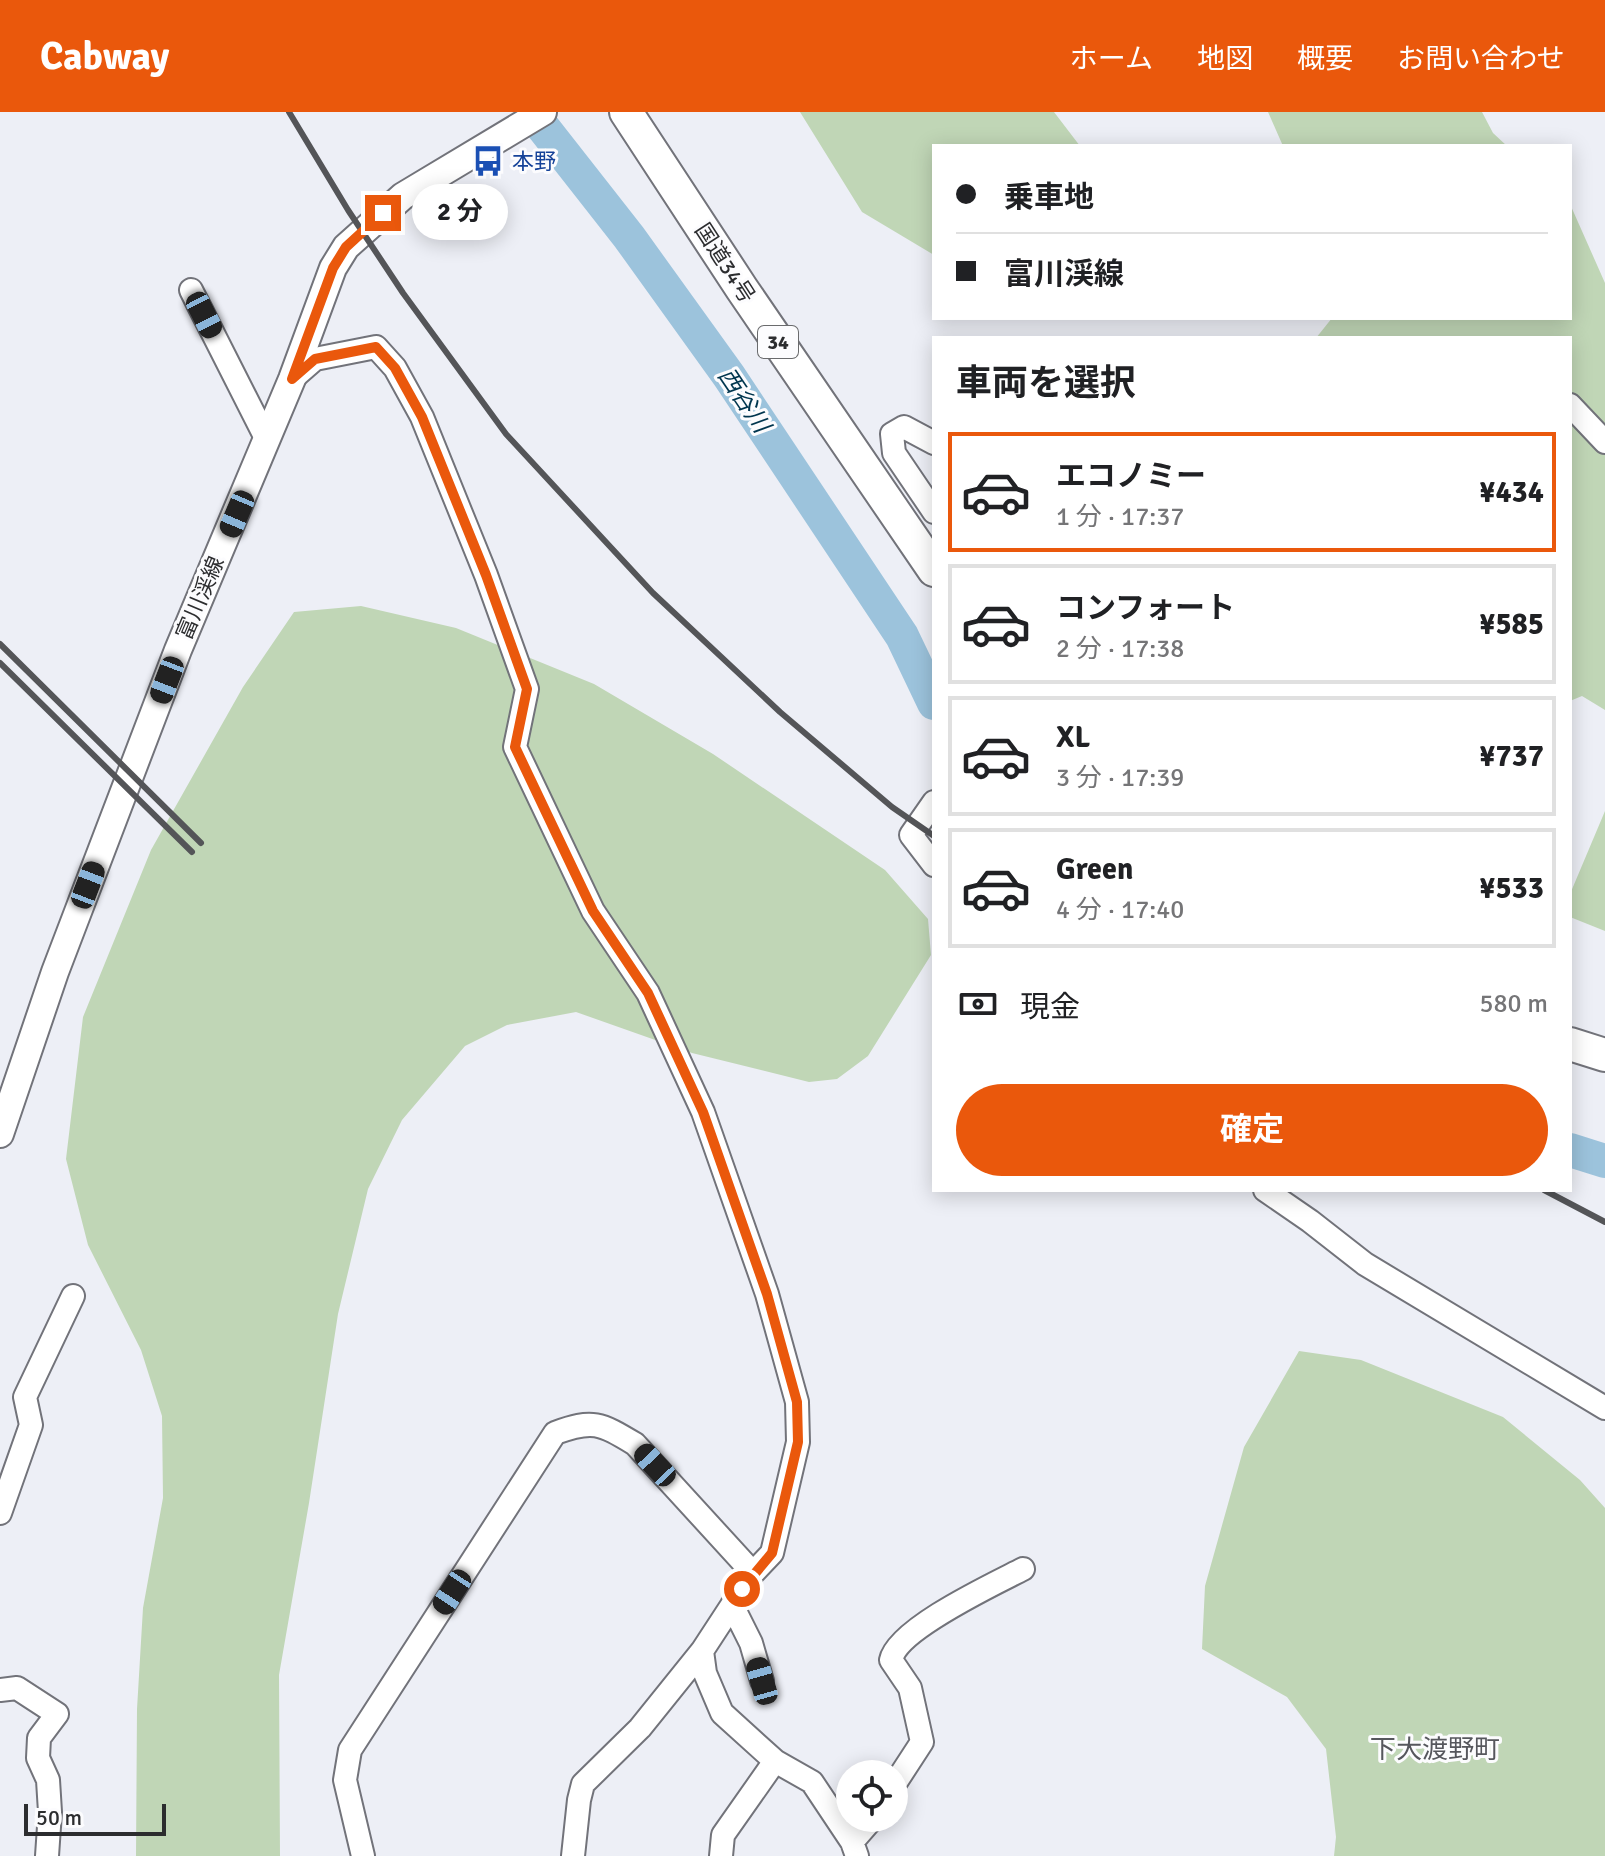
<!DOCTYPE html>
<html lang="ja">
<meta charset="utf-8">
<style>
body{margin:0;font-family:Signika,"Noto Sans JP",sans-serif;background:#f6f6f6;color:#202124;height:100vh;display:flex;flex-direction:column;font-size:30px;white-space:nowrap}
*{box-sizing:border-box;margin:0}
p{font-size:26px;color:#757577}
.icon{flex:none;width:44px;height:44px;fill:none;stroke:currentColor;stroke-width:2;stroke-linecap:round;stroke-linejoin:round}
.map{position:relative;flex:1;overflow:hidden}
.details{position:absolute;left:932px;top:224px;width:640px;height:856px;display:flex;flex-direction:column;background:#fff;border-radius:0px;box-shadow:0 4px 20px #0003}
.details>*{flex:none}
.banner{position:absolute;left:932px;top:32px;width:640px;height:176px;border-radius:0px;box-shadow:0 4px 20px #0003;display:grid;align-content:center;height:176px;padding:0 24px;background:#fff}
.controls{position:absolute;left:836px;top:1648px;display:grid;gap:16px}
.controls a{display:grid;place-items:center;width:72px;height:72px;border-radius:50%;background:#fff;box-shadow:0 4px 20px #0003;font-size:40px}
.scale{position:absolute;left:24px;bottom:20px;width:142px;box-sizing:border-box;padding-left:8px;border:4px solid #2c2d2f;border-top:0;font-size:22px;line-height:28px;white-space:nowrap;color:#2c2d2f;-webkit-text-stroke:6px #fcfcfe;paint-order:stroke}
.end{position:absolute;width:36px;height:36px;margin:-18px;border:10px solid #ea580c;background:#fff;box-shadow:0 0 0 4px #fff}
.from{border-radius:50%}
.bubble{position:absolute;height:56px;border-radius:28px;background:#fff;box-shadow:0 4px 20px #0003;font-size:26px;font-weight:700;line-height:56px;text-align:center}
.car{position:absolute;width:24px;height:48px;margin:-24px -12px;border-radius:10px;box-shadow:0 0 6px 2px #0007;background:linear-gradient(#222 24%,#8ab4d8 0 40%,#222 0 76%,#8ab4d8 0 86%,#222 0)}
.banner b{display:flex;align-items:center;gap:28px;height:76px;font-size:30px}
.banner b+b{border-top:2px solid #e0e0e0}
.banner i{width:20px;height:20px;background:#202124}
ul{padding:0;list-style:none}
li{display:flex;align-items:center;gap:24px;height:120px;margin:0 16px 12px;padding:0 8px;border:4px solid #e0e0e0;border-radius:0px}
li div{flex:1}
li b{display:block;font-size:30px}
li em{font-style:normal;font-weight:700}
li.on{border-color:#ea580c}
li>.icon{width:72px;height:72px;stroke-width:1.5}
h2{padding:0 24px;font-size:36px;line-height:96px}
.pay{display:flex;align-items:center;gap:20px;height:88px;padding:0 24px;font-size:30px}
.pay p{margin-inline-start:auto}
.primary-button{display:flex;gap:16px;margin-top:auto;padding:16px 24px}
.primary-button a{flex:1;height:92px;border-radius:48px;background:#ea580c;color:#fff;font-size:32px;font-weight:700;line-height:92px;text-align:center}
header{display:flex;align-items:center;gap:48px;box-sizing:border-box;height:112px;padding:0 40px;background:#ea580c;color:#fff}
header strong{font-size:38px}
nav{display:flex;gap:44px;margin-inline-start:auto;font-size:28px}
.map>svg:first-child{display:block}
</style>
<header>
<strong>Cabway</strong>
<nav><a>ホーム</a><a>地図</a><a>概要</a><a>お問い合わせ</a></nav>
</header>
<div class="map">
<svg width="1605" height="1744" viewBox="0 0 1605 1744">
<rect width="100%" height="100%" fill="#edeff6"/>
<path fill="#c0d6b6" d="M800,0H1054L1080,34H934V143L862,100Z
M1268,0H1482L1493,21L1507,34H1283Z
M1570,92L1605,171V598L1582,584L1570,589V226H1316L1332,206H1570Z
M361,494L456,516L594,572L713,642L885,758L928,807L931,843L868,944L837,967L809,970L692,941L576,900L507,913L465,934L402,1008L368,1077L338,1202L309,1391L279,1563L280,1744H136L137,1597L143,1496L163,1386L162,1304L141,1238L88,1133L66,1047L83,905L151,738L243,575L294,500Z
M1605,699V819L1570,805V782Z
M1299,1239L1361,1248L1503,1305L1580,1368L1605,1396V1744H1334L1336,1725L1326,1637L1287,1585L1202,1537L1205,1474L1244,1335Z"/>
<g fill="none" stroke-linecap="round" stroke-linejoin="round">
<path stroke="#9cc3dc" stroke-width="34" d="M531,0L629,125L729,264L902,524L934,591
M1570,1038L1605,1049"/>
<defs>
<path id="minor" d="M191,178L267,328
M292,267L315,247L376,235L395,256L422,305L486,463L527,577L515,635L593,799L648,881L703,1000L767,1182L797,1290L798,1330L772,1441L753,1461L702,1539L705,1561L722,1601L775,1649L812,1670L852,1730L857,1744
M1570,293L1605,330
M934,331L904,315L892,322L894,341L934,400
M934,690L911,723L934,753
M1265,1078L1310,1109L1365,1152L1605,1296
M0,1401L31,1313L25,1285L73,1184
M732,1493L751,1531L762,1569
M0,1578L17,1576L57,1602L39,1626L38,1646L48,1668L50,1700L47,1744
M894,1673L922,1630L910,1576L891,1548C897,1517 994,1472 1023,1457
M852,1730L873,1706
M363,1744L345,1668L350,1638L555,1321C593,1307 600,1311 635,1332L753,1461
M573,1744L579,1688L583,1672L640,1616L702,1539
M721,1744L723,1723L775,1649"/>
<path id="major" d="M0,1022L55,860L178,538L292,267L333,156L346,135L403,84L543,0"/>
<path id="highway" d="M626,0L742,177L934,458
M1570,932L1605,943"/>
</defs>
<use href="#minor" stroke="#72737a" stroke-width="26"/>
<use href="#major" stroke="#72737a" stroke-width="30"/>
<use href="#highway" stroke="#72737a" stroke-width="36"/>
<use href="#minor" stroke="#fff" stroke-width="22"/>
<use href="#major" stroke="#fff" stroke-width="26"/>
<use href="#highway" stroke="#fff" stroke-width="32"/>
<path stroke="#545558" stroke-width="6" d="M289,0L348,98L403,181L506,322L653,481L780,600L892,695L934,724
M0,532L201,731
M0,551L192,740
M1544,1078L1605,1110"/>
</g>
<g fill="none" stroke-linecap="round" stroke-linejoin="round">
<path stroke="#ea580c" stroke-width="10" d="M383,101L346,135L333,156L292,267L315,247L376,235L395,256L422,305L486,463L527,577L515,635L593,799L648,881L703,1000L767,1182L797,1290L798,1330L772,1441L742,1477"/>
</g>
<defs>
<symbol id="bus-bare" viewBox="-9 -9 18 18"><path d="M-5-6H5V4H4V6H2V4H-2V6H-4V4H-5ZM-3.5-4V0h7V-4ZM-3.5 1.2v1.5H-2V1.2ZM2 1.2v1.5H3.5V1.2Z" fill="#1a4fb4" stroke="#fcfcfe" stroke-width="2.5" paint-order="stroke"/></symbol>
</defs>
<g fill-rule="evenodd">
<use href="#bus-bare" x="466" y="27" width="44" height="44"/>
</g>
<g text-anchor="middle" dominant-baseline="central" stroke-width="6" stroke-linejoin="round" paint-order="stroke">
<rect fill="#fcfcfe" stroke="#6a6b6d" stroke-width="2" x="758" y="214" width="40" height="32" rx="6"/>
<g font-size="20" font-weight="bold" fill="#2c2d2f">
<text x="778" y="230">34</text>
</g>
<g font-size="22" fill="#164399" stroke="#fcfcfe" text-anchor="start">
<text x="512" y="49">本野</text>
</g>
<g font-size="22" fill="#2c2d2f" stroke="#fcfcfe">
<text transform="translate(725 151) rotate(57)">国道34号</text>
<text transform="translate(200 486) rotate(-67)">富川渓線</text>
</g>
<g font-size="24" font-style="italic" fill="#00364f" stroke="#fcfcfe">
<text transform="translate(744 288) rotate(56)">西谷川</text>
</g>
<g font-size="26" fill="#56575d" stroke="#fcfcfe">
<text x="1435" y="1638">下大渡野町</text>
</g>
</g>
</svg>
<div class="controls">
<a><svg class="icon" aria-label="locate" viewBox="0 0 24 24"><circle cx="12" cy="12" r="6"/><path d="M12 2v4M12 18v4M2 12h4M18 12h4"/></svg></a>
</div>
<div class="scale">50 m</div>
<i class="end from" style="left:742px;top:1477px"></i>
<i class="end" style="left:383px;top:101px"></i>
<div class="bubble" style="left:412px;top:72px;width:96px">2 分</div>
<i class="car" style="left:204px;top:203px;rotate:153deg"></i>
<i class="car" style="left:237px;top:402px;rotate:203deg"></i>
<i class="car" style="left:167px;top:568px;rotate:201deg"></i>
<i class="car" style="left:88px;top:773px;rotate:21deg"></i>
<i class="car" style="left:655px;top:1353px;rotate:317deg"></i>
<i class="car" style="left:452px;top:1480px;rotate:213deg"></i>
<i class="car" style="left:762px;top:1569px;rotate:344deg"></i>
<div class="banner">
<b><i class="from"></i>乗車地</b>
<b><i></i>富川渓線</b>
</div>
<section class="details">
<h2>車両を選択</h2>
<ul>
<li class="on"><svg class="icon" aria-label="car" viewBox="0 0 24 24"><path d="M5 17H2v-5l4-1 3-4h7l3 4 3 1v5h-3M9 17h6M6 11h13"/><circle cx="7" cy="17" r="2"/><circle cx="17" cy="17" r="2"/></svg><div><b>エコノミー</b><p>1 分 · 17:37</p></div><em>¥434</em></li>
<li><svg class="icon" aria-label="car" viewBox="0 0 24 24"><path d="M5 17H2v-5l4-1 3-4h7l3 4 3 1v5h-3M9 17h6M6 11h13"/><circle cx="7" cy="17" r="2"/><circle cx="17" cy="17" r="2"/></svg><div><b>コンフォート</b><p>2 分 · 17:38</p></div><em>¥585</em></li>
<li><svg class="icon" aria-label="car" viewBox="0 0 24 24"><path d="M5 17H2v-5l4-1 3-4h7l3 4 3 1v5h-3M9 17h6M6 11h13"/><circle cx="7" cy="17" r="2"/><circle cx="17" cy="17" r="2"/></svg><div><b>XL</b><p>3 分 · 17:39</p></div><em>¥737</em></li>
<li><svg class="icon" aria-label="car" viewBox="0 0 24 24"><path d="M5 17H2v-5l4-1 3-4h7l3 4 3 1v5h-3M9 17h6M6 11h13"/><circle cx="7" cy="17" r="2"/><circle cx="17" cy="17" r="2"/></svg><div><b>Green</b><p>4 分 · 17:40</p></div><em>¥533</em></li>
</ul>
<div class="pay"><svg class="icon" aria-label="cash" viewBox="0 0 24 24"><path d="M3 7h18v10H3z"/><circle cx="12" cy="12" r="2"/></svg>現金<p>580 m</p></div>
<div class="primary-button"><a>確定</a></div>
</section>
</div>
